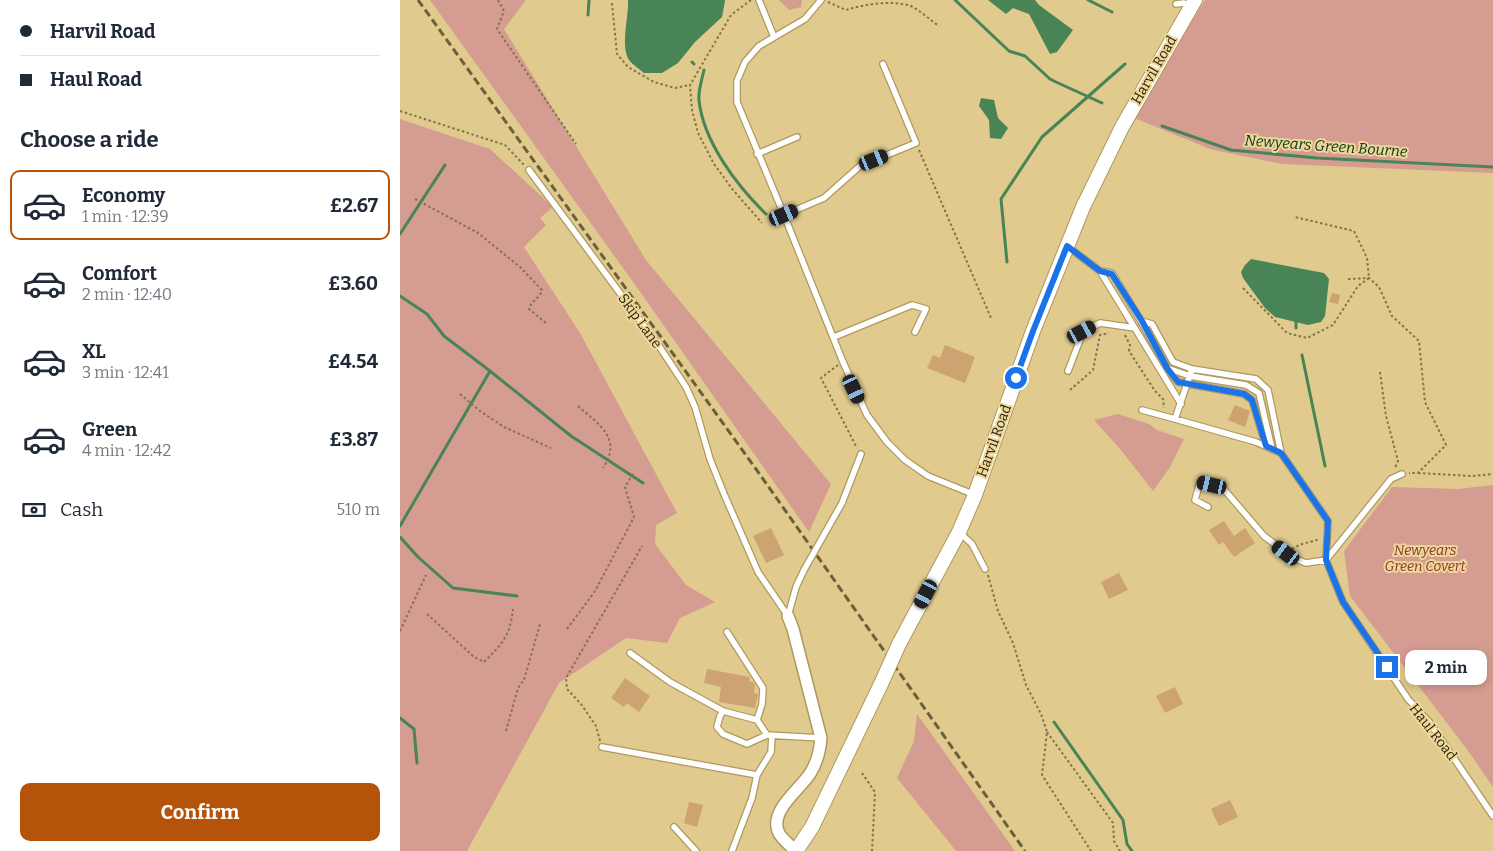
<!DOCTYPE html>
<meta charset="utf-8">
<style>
body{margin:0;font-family:Bitter,serif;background:#f6f6f7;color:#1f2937;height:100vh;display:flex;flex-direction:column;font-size:19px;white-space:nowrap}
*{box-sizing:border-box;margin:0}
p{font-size:16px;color:#747a83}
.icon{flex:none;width:28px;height:28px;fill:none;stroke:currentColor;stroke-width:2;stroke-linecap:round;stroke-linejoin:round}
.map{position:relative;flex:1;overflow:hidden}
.panel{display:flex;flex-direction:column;background:#fff;width:400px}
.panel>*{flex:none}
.hud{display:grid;align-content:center;height:110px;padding:0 20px;background:#fff}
.end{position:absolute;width:22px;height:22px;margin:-11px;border:6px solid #1a73e8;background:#fff;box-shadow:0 0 0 2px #fff}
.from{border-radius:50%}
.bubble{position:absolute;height:35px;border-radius:10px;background:#fff;box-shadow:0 2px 8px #0003;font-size:16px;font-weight:700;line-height:35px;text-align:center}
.car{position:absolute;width:15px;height:30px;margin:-15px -8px;border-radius:6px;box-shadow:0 0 4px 1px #0007;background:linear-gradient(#222 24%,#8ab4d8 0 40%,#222 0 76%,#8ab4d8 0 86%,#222 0)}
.hud b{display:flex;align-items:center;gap:18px;height:48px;font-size:19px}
.hud b+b{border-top:1px solid #e0e1e3}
.hud i{width:12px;height:12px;background:#1f2937}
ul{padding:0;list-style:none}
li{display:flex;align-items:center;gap:15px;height:70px;margin:0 10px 8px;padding:0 10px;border:2px solid transparent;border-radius:10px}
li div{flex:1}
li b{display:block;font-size:19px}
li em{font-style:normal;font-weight:700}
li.on{border-color:#b45309}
li>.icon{width:45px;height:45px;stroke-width:1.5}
h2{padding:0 20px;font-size:22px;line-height:60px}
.pay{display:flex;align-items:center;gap:12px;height:55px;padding:0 20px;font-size:19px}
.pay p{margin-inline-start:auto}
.primary-button{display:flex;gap:10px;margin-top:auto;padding:10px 20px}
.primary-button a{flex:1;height:58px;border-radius:10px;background:#b45309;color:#fff;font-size:20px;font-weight:700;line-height:58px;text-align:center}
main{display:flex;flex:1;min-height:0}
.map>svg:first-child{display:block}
</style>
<main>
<section class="panel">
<div class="hud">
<b><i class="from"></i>Harvil Road</b>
<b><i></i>Haul Road</b>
</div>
<h2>Choose a ride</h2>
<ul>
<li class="on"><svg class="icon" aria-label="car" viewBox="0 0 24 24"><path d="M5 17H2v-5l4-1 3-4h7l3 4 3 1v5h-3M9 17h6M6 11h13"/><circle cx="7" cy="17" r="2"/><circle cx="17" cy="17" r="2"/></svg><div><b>Economy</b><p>1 min · 12:39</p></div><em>£2.67</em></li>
<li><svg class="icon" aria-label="car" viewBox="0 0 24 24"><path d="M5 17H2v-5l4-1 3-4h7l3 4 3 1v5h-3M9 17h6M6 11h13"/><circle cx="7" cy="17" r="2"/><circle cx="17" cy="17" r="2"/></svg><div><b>Comfort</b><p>2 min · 12:40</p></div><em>£3.60</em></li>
<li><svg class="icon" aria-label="car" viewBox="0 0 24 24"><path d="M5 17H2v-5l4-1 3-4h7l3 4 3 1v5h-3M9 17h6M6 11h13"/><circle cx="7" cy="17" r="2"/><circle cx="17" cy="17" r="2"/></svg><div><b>XL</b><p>3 min · 12:41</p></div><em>£4.54</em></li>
<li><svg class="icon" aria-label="car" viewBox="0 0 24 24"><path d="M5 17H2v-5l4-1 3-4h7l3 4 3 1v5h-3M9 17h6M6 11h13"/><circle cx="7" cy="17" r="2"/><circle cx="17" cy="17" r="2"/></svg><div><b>Green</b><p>4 min · 12:42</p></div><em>£3.87</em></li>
</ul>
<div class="pay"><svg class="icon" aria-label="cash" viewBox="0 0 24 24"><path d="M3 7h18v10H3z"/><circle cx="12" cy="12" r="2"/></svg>Cash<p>510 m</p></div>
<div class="primary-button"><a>Confirm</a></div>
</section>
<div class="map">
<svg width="1093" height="851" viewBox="0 0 1093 851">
<rect width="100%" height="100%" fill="#e0ca8d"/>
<path fill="#d59c92" d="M30,0H126L104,29L246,260L431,484L409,532L236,286Z
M379,0H402L401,7L389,10Z
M805,0H1093V173L882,164L810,149L722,113C754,79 781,39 805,0Z
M0,119L90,149L153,207L140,218L146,225L124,247L180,333L277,513L256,525L255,544L286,585L315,602L280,618L267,643L226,638L159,683L67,851H0Z
M718,414L749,424L757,430L784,439L770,467L753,491L721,450L694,420Z
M1093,485V787L1069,752L950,596L944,551L992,487L1058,489Z
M517,714L615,851H556L497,778L514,741Z"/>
<path fill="#498457" d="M228,0H325V1L322,17L295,42L278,63L262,73H244C239,69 232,64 229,60C220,46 229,16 228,0Z
M588,0H635L639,5L673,30L657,52L650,54L629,14L613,8L606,14Z
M581,98L594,100L598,118L608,128L601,139L590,138L589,120L579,106Z
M851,259L924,273L929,279L925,316L921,322L908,325L875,317L865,308L843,278L841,272L845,265Z"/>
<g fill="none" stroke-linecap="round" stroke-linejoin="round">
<path stroke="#498457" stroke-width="3" d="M555,0L609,51L625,56L650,79L656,82L702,103
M688,0L712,12
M188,15L189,0
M292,62L294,64
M304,70C302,79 298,91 299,100C303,141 337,186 366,214
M762,126L831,150L917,158L1093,167
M0,234L45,165
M607,262L601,199L642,137L725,64
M0,296L27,314L44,336L90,371L0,526
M896,322V328
M902,355L925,466
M90,371L171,436L243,483
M0,537L18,557L53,588L117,596
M0,718L14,729L17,763
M654,722L723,820L727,844L732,851"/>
</g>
<path fill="#cda371" d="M932,293L940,295L938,304L929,302Z
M545,345L575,357L565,383L527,368L533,355L540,358Z
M835,405L850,411L845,427L828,420Z
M824,521L834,536L845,528L855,543L834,557L823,542L819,545L809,530Z
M371,528L384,555L366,563L353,536Z
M719,573L728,590L709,599L701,582Z
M307,669L350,677L349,681L353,682L355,685L354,693L358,694L355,708L319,702L321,687L304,683Z
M225,678L250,696L239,712L227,703L224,707L211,698Z
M775,687L783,704L765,713L756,696Z
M830,800L838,817L819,826L811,809Z
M289,802L303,805L297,827L284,823Z"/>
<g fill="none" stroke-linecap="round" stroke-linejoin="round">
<defs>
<path id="service" d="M359,0L374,37
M421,0L405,19L359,46L345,62L337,81V102L384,215L443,362L467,415L487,442L505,460L528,476L575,495
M776,4L784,3L789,8
M357,154L397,137
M129,170L259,346L286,387L295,407L310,459L324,494L358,572L388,616
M384,215L424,198L460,166L516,143L483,64
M668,247L700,271L712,273L741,321L752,324L773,362L792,369L856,379L868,390L881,453
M700,271L781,404
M741,321L767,368L790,376L846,385L859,393L872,449
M434,337L512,305L526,309L515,332
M767,368L778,382L844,394L852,400L866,446
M792,369L775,419L856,442L881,453L928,521L926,560L943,602L1008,699L1030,723L1093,816
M668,371L683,332L700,323L735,328
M742,410L775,419
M442,503L461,454
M808,507L795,500L800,482L822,487L864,536L893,558L906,563L926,560L991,479L1002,474
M559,532L572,544L585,569
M388,616L396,587L404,570
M327,632L363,688L362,704L357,720
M230,653L270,682L323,711
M367,735L347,744L323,734L317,727L320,716L323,711L357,720L367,735L421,738
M202,747L357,775
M274,827L296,851
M332,851L352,798L357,775L371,752L372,736"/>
<path id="minor" d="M388,616L393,629L421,738C420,750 417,762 411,772C402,788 370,809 378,831C380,838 391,846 396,851"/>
<path id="tertiary" d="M499,644L559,532L575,495L633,331L683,207L722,127L795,0
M396,851L412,827L481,684"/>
</defs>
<use href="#service" stroke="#af995e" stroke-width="8"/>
<use href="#minor" stroke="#af995e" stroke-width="14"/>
<use href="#tertiary" stroke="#af995e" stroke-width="16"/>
<path stroke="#837449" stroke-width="2" stroke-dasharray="2.5 2.5" stroke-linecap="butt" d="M98,0L104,11L97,29L176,144
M351,0L331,15L290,85L292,110L298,133L314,164L333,190L362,223
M428,2L446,10C465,4 492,0 511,6C521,11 530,20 539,26
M212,3L217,54L228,67L254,82L275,88L290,85
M0,111L105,145L124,165
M519,150L591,318
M15,199L78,233L120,267L142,290C140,298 131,301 129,309L146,323
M948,279L969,278L979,287L992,316L1019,341L1025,402L1046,445L1018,473H1009
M843,288L887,333L907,338L933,325L958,286L969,278L967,258L954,231L895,217
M725,335L730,345L729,351L755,391L763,399L764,408
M438,365L421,378L457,448
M980,372L986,416L998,461L995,468
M670,390L693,370L700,335L709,333
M60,394L80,411L104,427L151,448
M178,406C198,424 223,438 203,468
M1018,473L1072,476L1093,474
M892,549L899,545L920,539
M588,575L598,611L613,643L626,685L641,714L647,732L642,775L691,851
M27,614L74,657L84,662C103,643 110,636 113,609
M167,629L195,591L234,517L225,487L234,472
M0,631L26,575
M106,731L118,688L124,680L140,624
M647,732L713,823L714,841L720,851
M200,741L196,726L181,704L167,689L166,678L242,546
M462,773L475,792L472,851"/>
<use href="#service" stroke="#fff" stroke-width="5.5"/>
<use href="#minor" stroke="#fff" stroke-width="11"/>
<use href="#tertiary" stroke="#fff" stroke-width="14"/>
<path stroke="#6d5f39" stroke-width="3" stroke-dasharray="8 4" stroke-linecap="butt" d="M18,0L356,469L625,851"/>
<defs>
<path id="service-bridge" d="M404,570L442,503"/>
<path id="tertiary-bridge" d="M481,684L499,644"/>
</defs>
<use href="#service-bridge" stroke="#af995e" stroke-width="8" stroke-linecap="butt"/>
<use href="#tertiary-bridge" stroke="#af995e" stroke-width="16" stroke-linecap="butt"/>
<use href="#service-bridge" stroke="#fff" stroke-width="5.5"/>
<use href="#tertiary-bridge" stroke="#fff" stroke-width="14"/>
</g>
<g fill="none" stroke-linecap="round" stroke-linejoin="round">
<path stroke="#1a73e8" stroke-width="6" d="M616,378L633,331L667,246L700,271L712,274L742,321L767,368L778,382L844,394L852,400L866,446L881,453L928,521L926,560L943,602L987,667"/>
</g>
<g text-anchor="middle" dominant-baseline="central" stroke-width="4" stroke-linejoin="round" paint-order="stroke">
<g font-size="14" fill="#2a2108" stroke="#edd79a">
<text transform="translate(754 70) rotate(-60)">Harvil Road</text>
<text transform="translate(240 321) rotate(54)">Skip Lane</text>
<text transform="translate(594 441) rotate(-70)">Harvil Road</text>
<text transform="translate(1033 732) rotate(52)">Haul Road</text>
</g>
<g font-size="14" font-style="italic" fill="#8b3227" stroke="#edd79a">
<text x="1025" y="550">Newyears<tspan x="1025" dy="16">Green Covert</tspan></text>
</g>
<g font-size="15" font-style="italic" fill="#043415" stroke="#edd79a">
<text transform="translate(926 146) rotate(4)">Newyears Green Bourne</text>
</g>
</g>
</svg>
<i class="end from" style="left:616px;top:378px"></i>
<i class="end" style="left:987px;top:667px"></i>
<div class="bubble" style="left:1005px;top:650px;width:82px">2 min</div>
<i class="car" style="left:474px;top:160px;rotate:68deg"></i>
<i class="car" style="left:384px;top:215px;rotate:67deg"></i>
<i class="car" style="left:682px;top:332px;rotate:62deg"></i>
<i class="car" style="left:454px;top:389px;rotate:155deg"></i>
<i class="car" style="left:812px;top:485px;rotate:283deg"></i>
<i class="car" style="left:886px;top:553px;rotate:307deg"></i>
<i class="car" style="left:526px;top:594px;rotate:208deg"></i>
</div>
</main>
